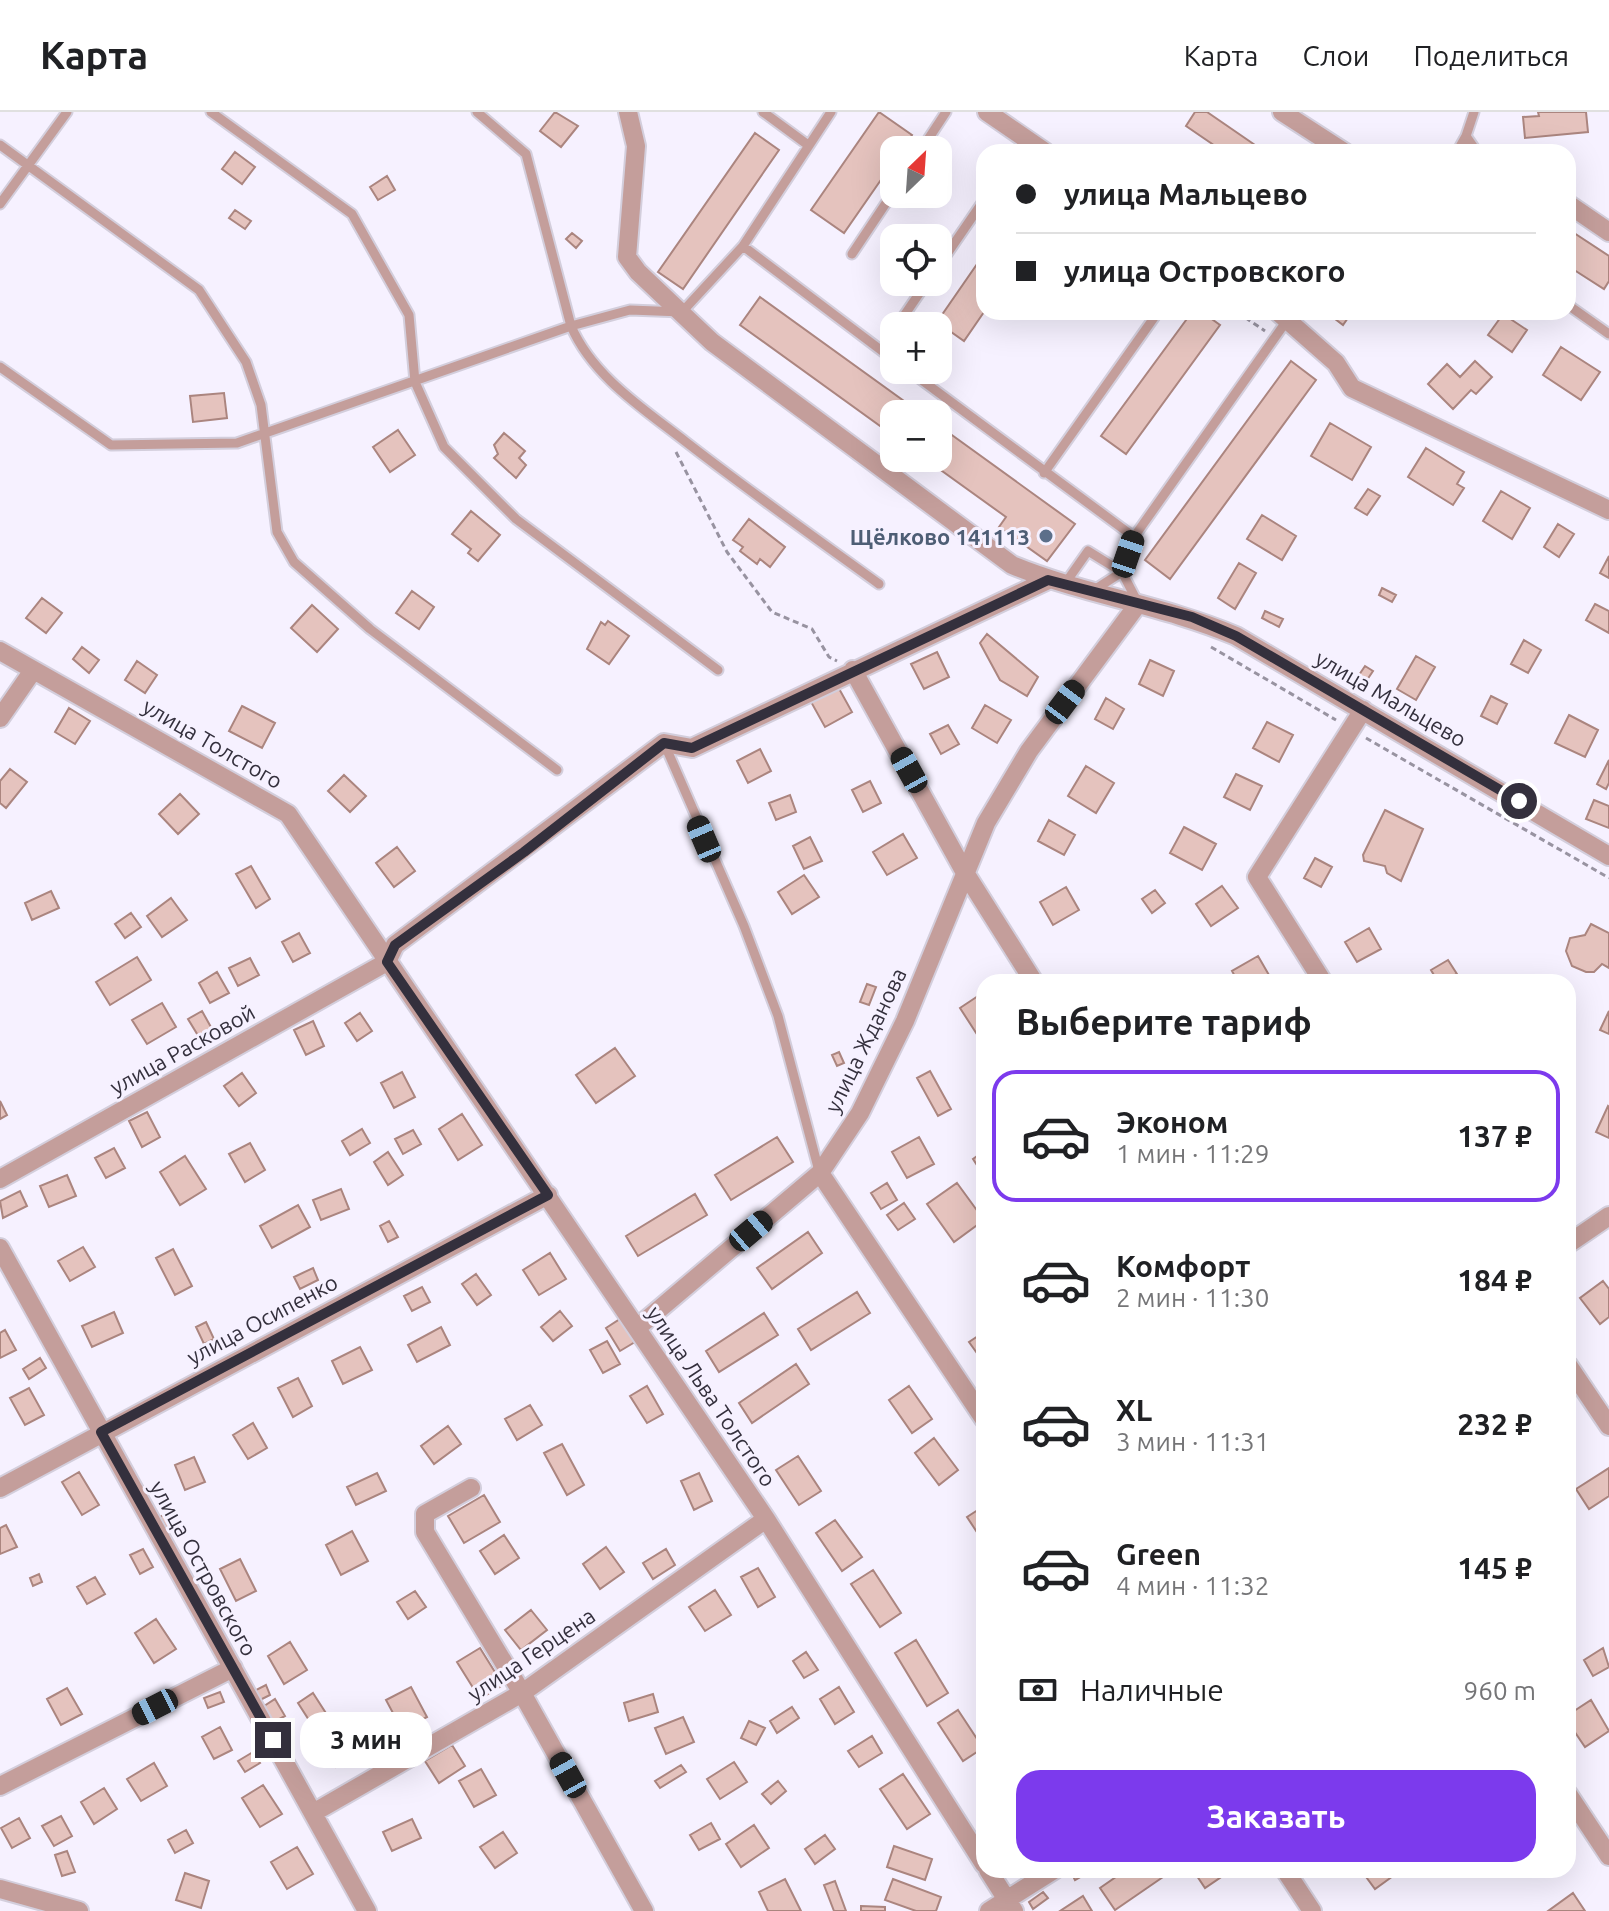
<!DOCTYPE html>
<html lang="ru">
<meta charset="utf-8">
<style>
body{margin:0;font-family:Ubuntu,sans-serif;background:#f2f2f2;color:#202124;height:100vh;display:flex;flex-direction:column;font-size:30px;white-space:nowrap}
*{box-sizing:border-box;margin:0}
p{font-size:26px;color:#757577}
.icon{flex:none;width:44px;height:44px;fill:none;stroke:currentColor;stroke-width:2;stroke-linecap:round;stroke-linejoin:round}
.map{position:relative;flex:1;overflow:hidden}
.panel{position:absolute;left:976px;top:862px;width:600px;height:904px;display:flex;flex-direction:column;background:#fff;border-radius:24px;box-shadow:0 8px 32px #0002}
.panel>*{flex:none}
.top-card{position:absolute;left:976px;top:32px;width:600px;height:176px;border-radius:24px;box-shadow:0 8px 32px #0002;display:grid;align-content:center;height:176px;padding:0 40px;background:#fff}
.needle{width:52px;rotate:25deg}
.tools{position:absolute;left:880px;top:24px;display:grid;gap:16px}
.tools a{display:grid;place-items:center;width:72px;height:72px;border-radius:16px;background:#fff;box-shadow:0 8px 32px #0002;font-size:40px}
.end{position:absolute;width:36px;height:36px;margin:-18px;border:10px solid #34303d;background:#fff;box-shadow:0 0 0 4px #fff}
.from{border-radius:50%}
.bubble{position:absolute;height:56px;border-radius:24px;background:#fff;box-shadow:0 8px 32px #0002;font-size:26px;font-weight:600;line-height:56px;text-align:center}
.car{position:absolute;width:24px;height:48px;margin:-24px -12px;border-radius:10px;box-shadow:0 0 6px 2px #0007;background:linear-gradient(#222 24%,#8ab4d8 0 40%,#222 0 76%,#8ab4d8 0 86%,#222 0)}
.top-card b{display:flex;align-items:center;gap:28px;height:76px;font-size:30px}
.top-card b+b{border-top:2px solid #e0e0e0}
.top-card i{width:20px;height:20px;background:#202124}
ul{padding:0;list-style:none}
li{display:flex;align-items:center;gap:24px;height:132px;margin:0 16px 12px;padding:0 24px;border:4px solid transparent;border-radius:24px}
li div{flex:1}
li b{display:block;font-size:30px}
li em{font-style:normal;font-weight:600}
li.current{border-color:#7c3aed}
li>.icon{width:72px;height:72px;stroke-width:1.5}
h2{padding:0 40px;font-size:36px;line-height:96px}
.pay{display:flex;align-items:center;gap:20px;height:88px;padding:0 40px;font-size:30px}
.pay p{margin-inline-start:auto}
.cta{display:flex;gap:16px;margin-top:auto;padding:16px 40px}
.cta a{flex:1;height:92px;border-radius:24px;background:#7c3aed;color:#fff;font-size:32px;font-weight:600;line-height:92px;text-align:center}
header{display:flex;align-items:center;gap:48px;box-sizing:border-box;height:112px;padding:0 40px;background:#fff;border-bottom:2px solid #e0e0e0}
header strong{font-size:38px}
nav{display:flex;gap:44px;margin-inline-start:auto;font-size:28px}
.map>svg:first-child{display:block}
</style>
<header>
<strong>Карта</strong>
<nav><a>Карта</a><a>Слои</a><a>Поделиться</a></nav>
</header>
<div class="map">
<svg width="1609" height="1799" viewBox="0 0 1609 1799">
<rect width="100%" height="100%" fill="#f6f1ff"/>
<path fill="#e5c3be" stroke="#ab857f" stroke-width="2" d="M555,0L578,14L561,35L540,19Z
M879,0L912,23L902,38H894V49L844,121L811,98Z
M1195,0H1207L1255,33L1251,40H1224L1186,14Z
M1538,0H1586L1588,20L1525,26L1523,5L1539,4Z
M755,21L779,38L683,177L658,160Z
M235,40L255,55L242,72L222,57Z
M387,64L395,78L378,88L370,75Z
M235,98L251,109L245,117L229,106Z
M1568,117L1609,144V169L1604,177L1568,154Z
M572,121L582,129L576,136L566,127Z
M984,142V200L964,229L937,210Z
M760,185L922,302H894V324L740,213Z
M1192,200H1202L1220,213L1126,342L1101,324Z
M1326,200H1352L1343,213Z
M1503,202L1527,218L1512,240L1488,223Z
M1561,235L1600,260L1581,288L1543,263Z
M1291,249L1316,268L1170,467L1145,448Z
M1475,249L1492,265L1476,282L1471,278L1453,297L1428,272L1447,252L1460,265Z
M224,281L227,306L193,310L190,284Z
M1330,311L1371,335L1352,368L1311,344Z
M938,313L1075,412L1047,449L999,415L1006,405L924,346H938Z
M398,318L415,343L390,360L373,335Z
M504,321L525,339L519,346L526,353L516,366L494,346L498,342L494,333Z
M1426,336L1464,360L1457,372L1464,376L1453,393L1408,365Z
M1368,377L1380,384L1367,403L1355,396Z
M1501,379L1530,396L1512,427L1483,409Z
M471,399L500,423L478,449L468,441L471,437L452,422Z
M1262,403L1296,424L1282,448L1247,427Z
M749,407L785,435L770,455L760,447L757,452L740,439L743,435L733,428Z
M1558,412L1574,422L1559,445L1544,435Z
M1609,444V466L1600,461Z
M1239,451L1256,461L1235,497L1218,486Z
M1382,476L1396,483L1392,490L1379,483Z
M412,479L434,495L419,517L396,501Z
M42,486L62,501L46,521L26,506Z
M1595,492L1609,499V521L1586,508Z
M312,493L338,517L317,540L291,516Z
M1265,499L1283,507L1279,515L1262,506Z
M608,509L629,524L609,552L587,537L601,510L605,513Z
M987,522L1038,565L1027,584L1000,568L980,531Z
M1524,528L1541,538L1528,561L1511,552Z
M82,535L99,548L89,561L73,547Z
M937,540L949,565L924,577L911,552Z
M1416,544L1435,555L1416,588L1397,577Z
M1150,548L1174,559L1163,584L1139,572Z
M137,549L157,563L145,581L125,568Z
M1365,554L1373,559L1365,571L1357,566Z
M837,573L852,600L825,615L810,588Z
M1491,584L1507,592L1497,612L1481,604Z
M1106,586L1124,597L1113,617L1095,607Z
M985,593L1011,608L997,631L972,616Z
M242,594L275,611L262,636L229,619Z
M69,596L90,609L75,632L55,620Z
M1569,603L1598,618L1585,645L1555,631Z
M1267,610L1293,623L1279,650L1253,636Z
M948,613L959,632L941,642L930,622Z
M760,637L771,659L748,671L737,649Z
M1609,648V671L1606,677L1597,672Z
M1086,654L1114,671L1096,701L1068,684Z
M10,657L27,670L6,696L0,691V669Z
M1236,662L1262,674L1250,698L1224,685Z
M344,663L366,684L350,700L328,679Z
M870,669L881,691L863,700L852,678Z
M180,682L199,702L178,722L159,702Z
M790,683L796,700L776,708L769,691Z
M1594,688L1609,694V716L1586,707Z
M1385,698L1423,717L1401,769L1387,761L1385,754L1364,749L1363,743Z
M1049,708L1075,723L1064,743L1038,729Z
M1184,715L1216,732L1202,758L1170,741Z
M903,722L917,746L887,763L873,740Z
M810,725L822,749L804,757L793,734Z
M397,735L415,759L394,775L376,751Z
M1315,746L1332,755L1321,775L1304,766Z
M251,754L270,787L256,796L236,762Z
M804,763L819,785L792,802L778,780Z
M1222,774L1238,796L1211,814L1196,792Z
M1066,775L1079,798L1053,813L1040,790Z
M1155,778L1165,791L1152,801L1142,787Z
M51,779L59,796L32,808L25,791Z
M171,786L187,808L162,825L147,804Z
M131,801L141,815L125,826L115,812Z
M1591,812L1609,821V856L1602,852L1594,860H1586L1572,854L1566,839L1570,826L1585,823Z
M1369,816L1381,837L1357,850L1345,830Z
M299,821L310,841L293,850L282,830Z
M1258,844L1273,870H1238L1232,859Z
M137,845L151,868L110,893L96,870Z
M250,846L259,863L238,874L229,856Z
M1448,848L1457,862L1438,870L1431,858Z
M217,860L229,881L210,891L199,871Z
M867,872L876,875L869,893L860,890Z
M984,880V925L980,927L960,896Z
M162,891L176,915L147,932L132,908Z
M202,899L212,917L199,925L188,907Z
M1609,899V922L1600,918Z
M360,901L372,919L357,929L345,911Z
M313,909L324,934L306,943L294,918Z
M615,936L635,964L596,991L576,963Z
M839,940L844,951L837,954L832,943Z
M930,959L951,997L938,1004L917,966Z
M402,960L415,985L394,996L381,971Z
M242,961L256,981L239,994L224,974Z
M0,989L7,1003L0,1007Z
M1608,994L1609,995V1026L1596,1020Z
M147,1000L160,1025L142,1035L129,1009Z
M462,1002L482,1033L458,1048L439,1017Z
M362,1017L370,1031L350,1043L342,1029Z
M413,1018L421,1032L403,1042L395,1027Z
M777,1025L793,1050L731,1088L715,1063Z
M919,1025L934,1052L907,1066L892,1040Z
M250,1031L265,1058L245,1070L229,1042Z
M114,1036L125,1056L106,1066L95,1046Z
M984,1039V1064L973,1047Z
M388,1040L403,1063L388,1073L374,1050Z
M185,1044L206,1077L180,1093L160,1060Z
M67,1063L76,1084L49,1095L40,1074Z
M887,1071L897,1088L881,1097L871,1081Z
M957,1071L984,1108L954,1130L927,1092Z
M341,1077L349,1097L321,1108L313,1088Z
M20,1079L27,1094L3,1106L0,1089Z
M695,1082L707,1103L638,1144L626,1124Z
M904,1091L915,1107L898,1118L887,1103Z
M298,1093L310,1115L272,1136L260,1114Z
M389,1109L398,1125L388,1130L380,1114Z
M808,1120L822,1141L772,1177L757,1156Z
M83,1135L95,1155L70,1169L58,1149Z
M173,1137L192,1174L175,1183L156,1146Z
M550,1141L566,1167L539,1183L523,1158Z
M313,1156L318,1168L300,1177L294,1165Z
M476,1162L491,1183L477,1193L462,1172Z
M1603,1169L1609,1177V1205L1600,1212L1580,1186Z
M422,1175L430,1190L412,1199L404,1184Z
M857,1180L870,1201L811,1238L798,1217Z
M560,1199L572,1214L553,1229L541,1215Z
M114,1200L123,1221L92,1235L82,1214Z
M764,1201L778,1223L719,1260L706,1239Z
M620,1207L635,1230L620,1239L606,1216Z
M206,1210L214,1227L204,1232L196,1215Z
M441,1215L450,1233L417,1250L408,1233Z
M5,1218L16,1238L0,1246V1221Z
M984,1220V1241L979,1244L969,1230Z
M607,1229L620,1252L603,1261L590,1238Z
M360,1235L372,1258L343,1272L332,1249Z
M40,1246L46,1256L29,1267L23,1257Z
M796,1252L809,1272L752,1311L739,1291Z
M298,1266L312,1294L293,1305L278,1276Z
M647,1274L663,1302L647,1311L630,1284Z
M909,1274L932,1307L912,1321L889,1288Z
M29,1276L44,1303L25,1313L10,1286Z
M530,1293L542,1313L517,1328L505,1307Z
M253,1311L267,1336L248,1347L233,1323Z
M448,1314L461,1332L434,1352L421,1334Z
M934,1326L958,1358L939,1373L915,1341Z
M562,1332L584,1373L567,1383L544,1341Z
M798,1344L821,1379L799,1393L776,1358Z
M194,1345L205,1370L185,1378L175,1353Z
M1609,1356V1384L1589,1397L1576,1377Z
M79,1360L99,1393L82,1403L62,1370Z
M377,1361L386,1379L356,1393L347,1375Z
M699,1361L712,1389L694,1398L681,1369Z
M484,1383L500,1410L464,1431L448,1404Z
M984,1394V1431L967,1405Z
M171,1399L177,1411L167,1417L160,1405Z
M835,1408L862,1445L842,1459L816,1421Z
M6,1413L17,1435L0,1442V1416Z
M352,1419L368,1449L341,1463L326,1433Z
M504,1423L519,1446L495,1462L480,1439Z
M606,1435L624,1460L600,1477L583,1452Z
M143,1437L153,1455L140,1462L130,1443Z
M666,1437L675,1453L653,1467L643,1451Z
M240,1447L256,1479L236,1489L220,1457Z
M758,1456L775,1485L758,1495L741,1465Z
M873,1458L901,1501L880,1515L851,1472Z
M39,1462L42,1470L33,1474L30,1466Z
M95,1465L105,1482L87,1492L77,1475Z
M715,1478L731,1503L705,1519L689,1495Z
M415,1479L426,1495L408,1507L397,1490Z
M531,1498L547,1518L521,1538L505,1518Z
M156,1507L176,1537L154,1551L135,1521Z
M916,1528L948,1581L927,1594L895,1541Z
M290,1530L307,1558L284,1572L268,1544Z
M480,1536L503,1573L480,1587L457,1550Z
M1603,1536L1609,1555L1593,1564L1584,1548Z
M806,1540L818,1558L804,1566L793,1549Z
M266,1573L270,1583L258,1589L254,1579Z
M411,1575L427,1605L402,1618L386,1588Z
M839,1575L854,1600L835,1612L820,1587Z
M67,1576L82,1602L61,1613L47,1587Z
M220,1580L224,1590L208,1596L204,1586Z
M313,1581L331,1609L316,1619L298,1591Z
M653,1582L658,1600L629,1609L624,1591Z
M275,1587L285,1604L270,1612L261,1596Z
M1591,1588L1609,1619L1585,1635L1568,1610V1603Z
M792,1595L799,1606L777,1621L770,1609Z
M958,1598L983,1636L963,1649L938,1611Z
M683,1605L694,1630L666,1642L655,1616Z
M749,1609L765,1616L756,1633L741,1626Z
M220,1615L232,1638L214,1647L202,1625Z
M347,1619L360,1641L336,1655L323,1633Z
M872,1624L882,1641L859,1655L848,1639Z
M452,1633L465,1654L439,1671L425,1649Z
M253,1640L260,1651L245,1660L238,1649Z
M734,1650L747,1670L720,1687L707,1667Z
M154,1651L167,1674L141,1689L127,1667Z
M681,1653L686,1660L660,1676L655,1669Z
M481,1657L496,1683L474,1695L459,1669Z
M903,1662L930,1702L907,1717L880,1677Z
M778,1669L786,1679L771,1692L762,1682Z
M263,1673L282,1702L260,1715L242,1686Z
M104,1676L117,1697L94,1712L81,1690Z
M61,1704L72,1724L54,1734L42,1714Z
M19,1706L30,1726L12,1736L1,1716Z
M412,1707L421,1726L392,1739L383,1720Z
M711,1711L720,1727L699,1738L690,1723Z
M754,1713L769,1736L741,1755L726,1732Z
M186,1718L193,1731L175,1741L168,1728Z
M503,1720L517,1741L495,1756L480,1735Z
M825,1723L835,1737L815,1752L805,1737Z
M894,1734L932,1747L925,1768L887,1755Z
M297,1735L313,1762L287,1777L271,1750Z
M67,1739L75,1760L62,1764L55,1743Z
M1070,1758H1079L1082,1764L1075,1768Z
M1126,1758H1159L1163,1765L1115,1798L1100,1776Z
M1193,1758H1224L1227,1761L1205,1776Z
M1361,1758H1399L1400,1759L1375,1777Z
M185,1761L209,1769L201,1796L176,1788Z
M785,1767L801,1799H768L759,1780Z
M893,1767L941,1785L936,1799H916L885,1788Z
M835,1769L846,1799H834L824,1773Z
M1043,1780L1048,1786L1033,1797L1029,1790Z
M1573,1781L1585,1799H1548Z
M1083,1784L1092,1799H1060Z
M861,1794L885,1795V1799H861Z"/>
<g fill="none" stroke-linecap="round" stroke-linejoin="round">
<defs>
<path id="service" d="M211,0L352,102L409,203L415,270L444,335L516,407L718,558
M477,0L526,42L571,214C593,265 644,297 686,330C749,379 814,425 879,472
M763,0L808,33
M1474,0L1466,24L1477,40
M0,33L199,178L246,250L261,293L277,420L294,450L370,517L557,658
M921,38L946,0
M1457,40L1466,24
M0,92L67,0
M743,134L894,248
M852,142L894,79
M938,155L984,88
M1568,193L1609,222
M897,214L927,170
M894,219L888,228L894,232
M0,255L111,333L237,331L571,214L630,198L682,200L743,134L831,0
M908,258L1134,425
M930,258L931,259
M1044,361L1158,200
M1064,473L1088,439L1122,460L1138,491
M1094,478L1122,460L1134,425L1288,207
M664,631L744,814L778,904L819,1059"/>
<path id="minor" d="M628,0L636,34L627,145L638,160L712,230L1012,453C1085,483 1163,493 1236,524L1609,744
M987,0L1045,40
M1282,0L1344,40
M1568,92L1609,120
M1278,200L1336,251L1352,276L1609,398
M0,539L288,702L766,1407L984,1752
M853,558L964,759L1034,870
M0,606L32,560
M387,850L395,833L664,631L692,636L1048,468
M1323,870L1257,765L1363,598
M0,1067L387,850
M1568,1132L1609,1104
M0,1136L367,1799
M637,1216L820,1061
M1568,1253L1609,1314
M984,1307L820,1061L860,1001L905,909L986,711L1029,639L1138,492
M0,1376L548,1083
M471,1376L425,1402V1420L522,1581L644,1799
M0,1674L233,1556
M1568,1682L1609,1744
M313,1701L522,1581L766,1407
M988,1758L1014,1799
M1285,1758L1312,1799
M0,1777L79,1799
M989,1799L1054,1758"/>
</defs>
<use href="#service" stroke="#d3cedc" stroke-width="13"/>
<use href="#minor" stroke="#d3cedc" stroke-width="22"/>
<path stroke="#9893a1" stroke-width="3" stroke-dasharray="6 4" stroke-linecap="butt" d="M1237,200L1265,219
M676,340L727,440L772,500L812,517L829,545L837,549
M1211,535L1336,608
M1366,626L1609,766"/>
<use href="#service" stroke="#c49e9b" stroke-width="9"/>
<use href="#minor" stroke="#c49e9b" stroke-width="18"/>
</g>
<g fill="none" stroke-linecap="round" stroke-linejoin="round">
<path stroke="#34303d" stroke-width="10" d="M273,1628L101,1320L548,1083L387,850L395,833L524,740L664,631L692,636L1048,468L1192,505L1236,524L1519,689"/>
</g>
<circle fill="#5c6f8a" stroke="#f6f1ff" stroke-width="3" cx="1046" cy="424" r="8"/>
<g text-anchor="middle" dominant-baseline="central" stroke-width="6" stroke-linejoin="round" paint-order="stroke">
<g font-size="22" font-weight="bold" fill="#4e5e75" stroke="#f6f1ff" text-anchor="end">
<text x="1030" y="424">Щёлково 141113</text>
</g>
<g font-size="22" fill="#34303d" stroke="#f6f1ff">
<text transform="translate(1391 586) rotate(30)">улица Мальцево</text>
<text transform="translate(213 631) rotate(30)">улица Толстого</text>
<text transform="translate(865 928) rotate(-64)">улица Жданова</text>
<text transform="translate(182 937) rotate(-29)">улица Расковой</text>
<text transform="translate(262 1207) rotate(-28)">улица Осипенко</text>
<text transform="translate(712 1284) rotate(56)">улица Льва Толстого</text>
<text transform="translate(204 1456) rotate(61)">улица Островского</text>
<text transform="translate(531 1542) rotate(-34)">улица Герцена</text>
</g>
</g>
</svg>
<div class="tools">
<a><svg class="needle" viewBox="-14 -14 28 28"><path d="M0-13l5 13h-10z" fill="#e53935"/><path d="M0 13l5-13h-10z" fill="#757577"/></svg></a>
<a><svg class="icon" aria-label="locate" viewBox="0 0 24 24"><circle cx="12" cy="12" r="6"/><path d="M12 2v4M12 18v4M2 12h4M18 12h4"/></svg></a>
<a>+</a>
<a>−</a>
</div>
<i class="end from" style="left:1519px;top:689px"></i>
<i class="end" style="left:273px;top:1628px"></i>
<div class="bubble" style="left:300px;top:1600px;width:132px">3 мин</div>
<i class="car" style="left:1128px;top:442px;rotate:19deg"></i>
<i class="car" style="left:1065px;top:590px;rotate:37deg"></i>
<i class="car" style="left:909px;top:658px;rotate:331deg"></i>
<i class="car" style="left:704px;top:727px;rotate:337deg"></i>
<i class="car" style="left:751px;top:1119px;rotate:50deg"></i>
<i class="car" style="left:155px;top:1595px;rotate:243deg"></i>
<i class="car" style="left:568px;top:1663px;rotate:331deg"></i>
<div class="top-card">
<b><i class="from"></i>улица Мальцево</b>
<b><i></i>улица Островского</b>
</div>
<section class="panel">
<h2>Выберите тариф</h2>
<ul>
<li class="current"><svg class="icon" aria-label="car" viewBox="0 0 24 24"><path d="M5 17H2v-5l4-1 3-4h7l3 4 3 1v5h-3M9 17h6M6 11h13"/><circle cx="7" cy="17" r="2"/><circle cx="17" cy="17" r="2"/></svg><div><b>Эконом</b><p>1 мин · 11:29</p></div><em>137 ₽</em></li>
<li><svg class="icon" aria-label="car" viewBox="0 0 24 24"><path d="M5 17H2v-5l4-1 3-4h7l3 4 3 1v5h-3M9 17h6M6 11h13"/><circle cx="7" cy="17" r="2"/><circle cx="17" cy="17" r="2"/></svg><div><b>Комфорт</b><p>2 мин · 11:30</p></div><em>184 ₽</em></li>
<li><svg class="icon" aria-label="car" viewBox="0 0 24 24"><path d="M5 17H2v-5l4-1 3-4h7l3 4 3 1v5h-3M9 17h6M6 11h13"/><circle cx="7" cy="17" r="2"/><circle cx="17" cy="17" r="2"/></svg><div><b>XL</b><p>3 мин · 11:31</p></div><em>232 ₽</em></li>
<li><svg class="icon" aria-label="car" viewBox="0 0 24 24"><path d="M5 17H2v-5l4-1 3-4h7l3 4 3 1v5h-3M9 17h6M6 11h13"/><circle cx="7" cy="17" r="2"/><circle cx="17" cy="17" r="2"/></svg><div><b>Green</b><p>4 мин · 11:32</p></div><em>145 ₽</em></li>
</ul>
<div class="pay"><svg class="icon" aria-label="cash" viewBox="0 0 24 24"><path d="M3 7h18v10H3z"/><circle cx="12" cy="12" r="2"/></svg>Наличные<p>960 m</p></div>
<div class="cta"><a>Заказать</a></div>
</section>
</div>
